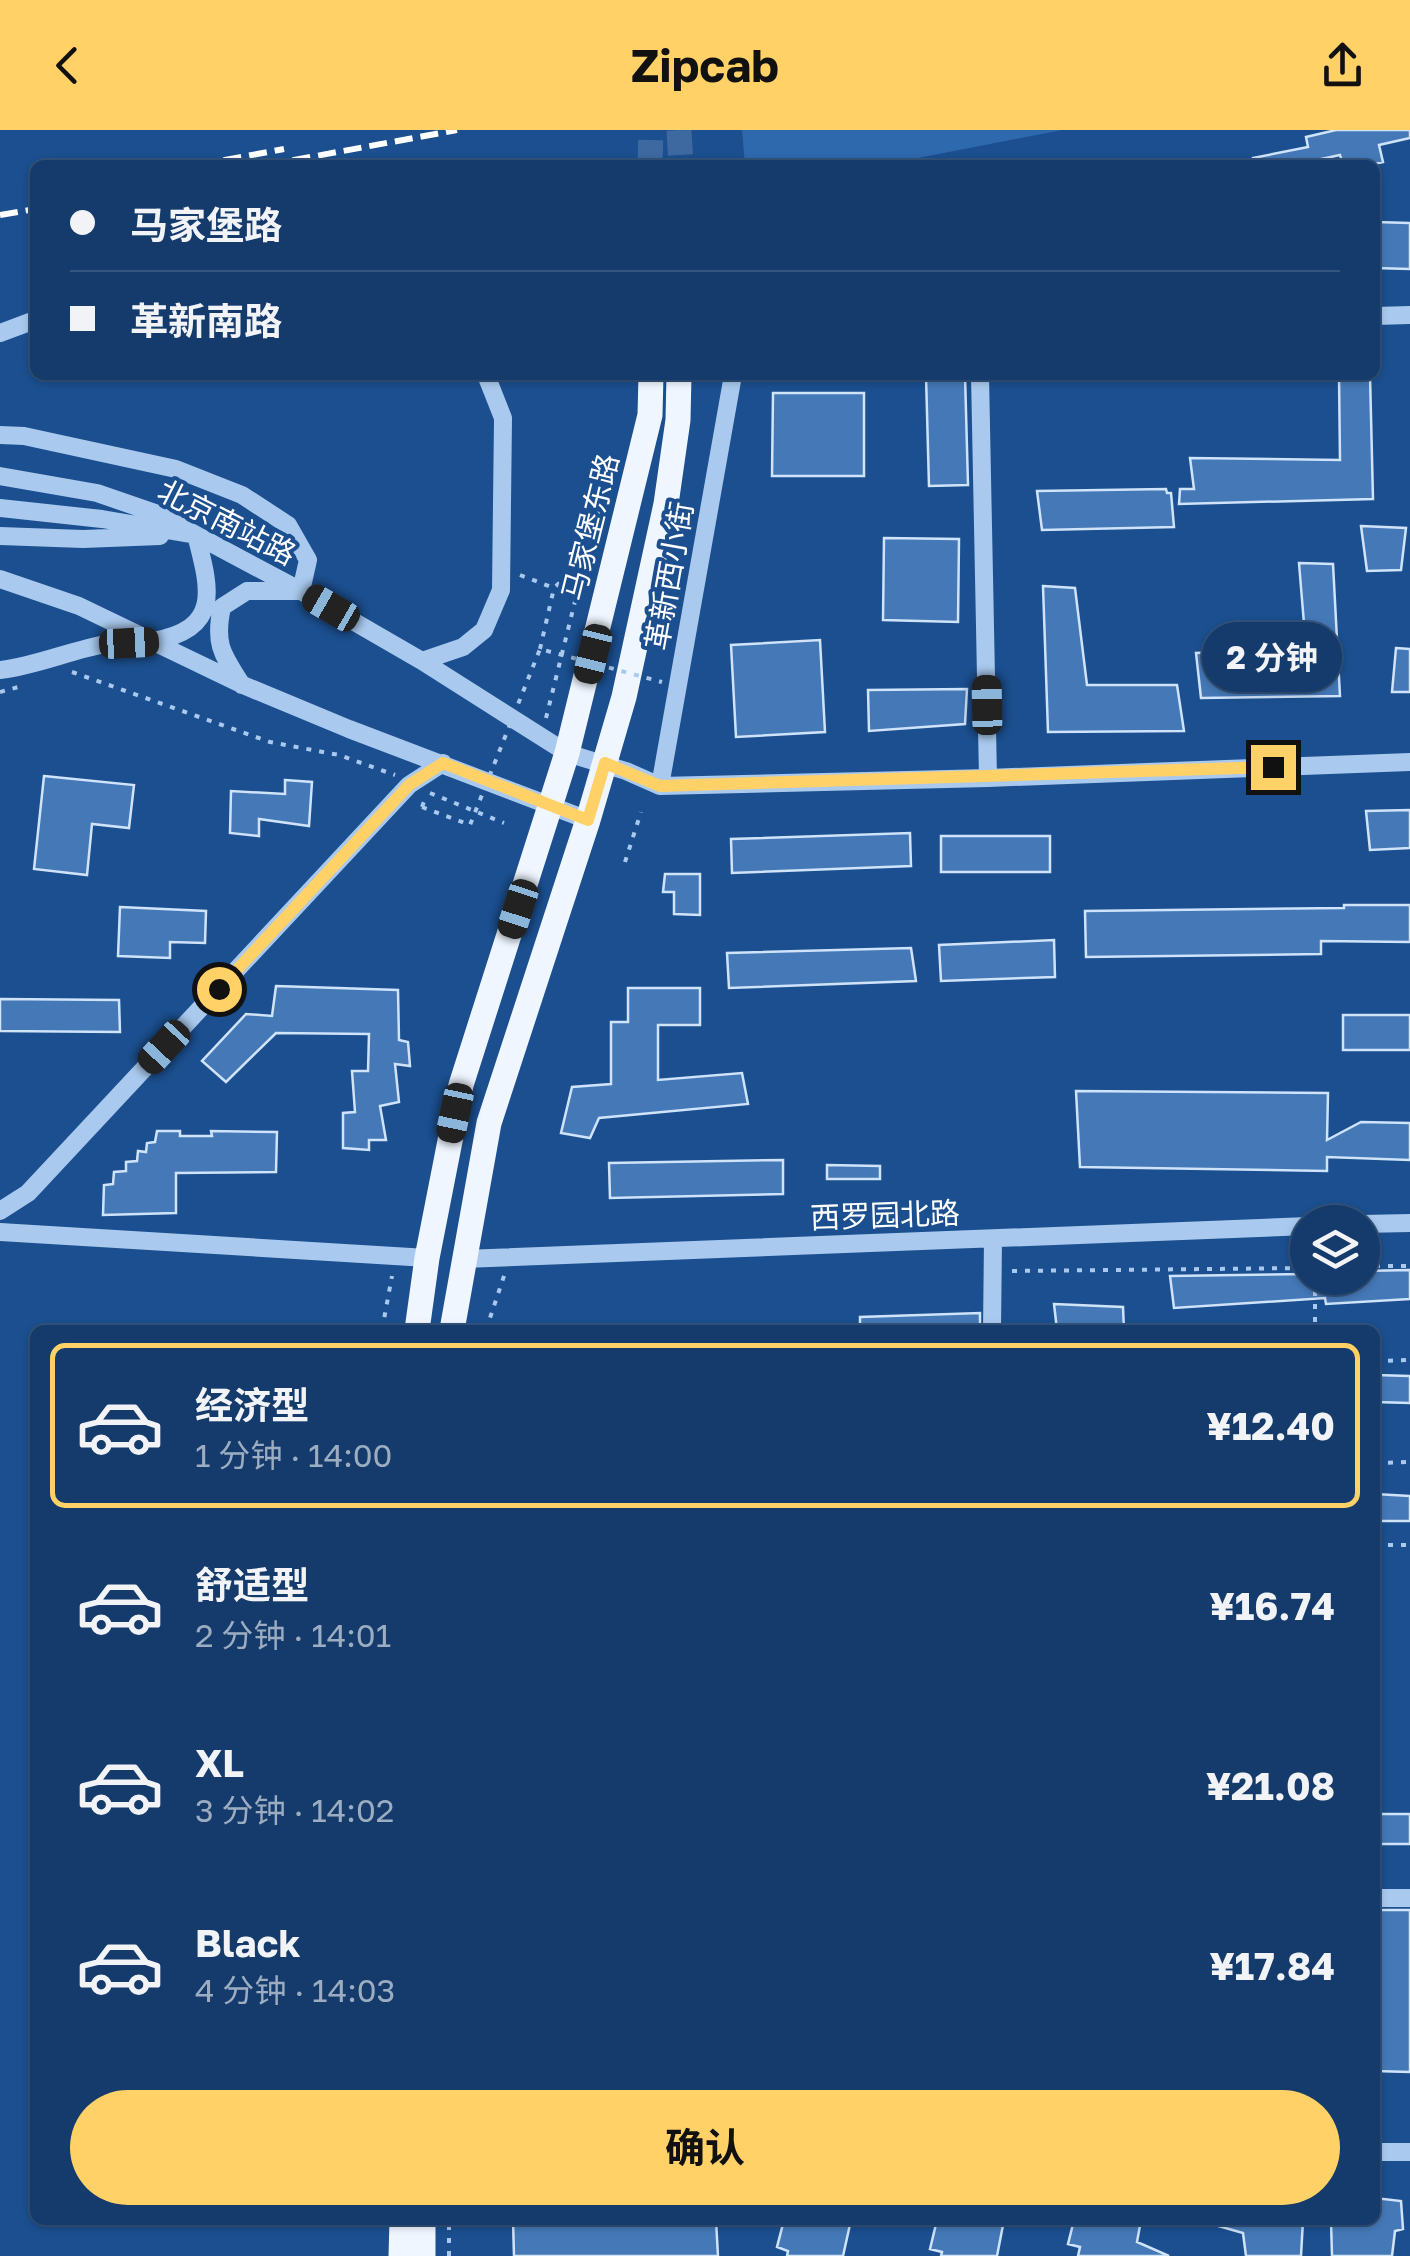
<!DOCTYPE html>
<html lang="zh">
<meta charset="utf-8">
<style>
body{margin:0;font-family:"Golos Text","Noto Sans SC",sans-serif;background:#1d4271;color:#f1f3f6;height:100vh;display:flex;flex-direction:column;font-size:38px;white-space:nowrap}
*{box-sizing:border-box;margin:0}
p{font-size:32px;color:#9dadc1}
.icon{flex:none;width:55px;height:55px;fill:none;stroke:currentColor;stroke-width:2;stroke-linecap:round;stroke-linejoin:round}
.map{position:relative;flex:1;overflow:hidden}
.drawer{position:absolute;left:30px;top:1195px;width:1350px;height:900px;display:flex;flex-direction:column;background:#143b6b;border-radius:15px;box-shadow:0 2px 8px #0004,0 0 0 2px #33557e}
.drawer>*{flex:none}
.guide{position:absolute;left:30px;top:30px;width:1350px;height:220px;border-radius:15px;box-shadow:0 2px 8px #0004,0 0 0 2px #33557e;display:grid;align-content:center;height:220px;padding:0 40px;background:#143b6b}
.tools{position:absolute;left:1290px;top:1075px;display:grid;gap:20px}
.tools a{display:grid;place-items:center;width:90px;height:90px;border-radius:50%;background:#143b6b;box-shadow:0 2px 8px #0004,0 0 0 2px #33557e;font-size:50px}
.end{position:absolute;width:45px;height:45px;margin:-22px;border:12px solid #ffd166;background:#111;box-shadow:0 0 0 5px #111}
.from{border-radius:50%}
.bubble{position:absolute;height:70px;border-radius:35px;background:#143b6b;box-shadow:0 2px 8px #0004,0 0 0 2px #33557e;font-size:32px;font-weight:700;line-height:70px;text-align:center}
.car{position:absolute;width:30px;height:60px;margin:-30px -15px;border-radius:12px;box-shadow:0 0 8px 2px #0007;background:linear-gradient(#222 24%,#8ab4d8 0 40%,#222 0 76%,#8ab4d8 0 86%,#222 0)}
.guide b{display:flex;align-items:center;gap:35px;height:95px;font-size:38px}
.guide b+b{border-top:2px solid #33557e}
.guide i{width:25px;height:25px;background:#f1f3f6}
ul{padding:18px 0 0;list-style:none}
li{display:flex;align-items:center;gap:30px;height:165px;margin:0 20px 15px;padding:0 20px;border:5px solid transparent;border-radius:15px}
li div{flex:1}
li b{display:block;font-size:38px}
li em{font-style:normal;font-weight:700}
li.active{border-color:#ffd166}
li>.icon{width:90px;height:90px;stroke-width:1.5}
.action{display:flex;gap:20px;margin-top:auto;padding:20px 40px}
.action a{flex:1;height:115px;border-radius:60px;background:#ffd166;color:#111;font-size:40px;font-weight:700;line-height:115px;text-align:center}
header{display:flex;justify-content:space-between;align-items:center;height:130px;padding:0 40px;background:#ffd166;color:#111;font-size:45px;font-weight:700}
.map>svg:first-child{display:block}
</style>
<header><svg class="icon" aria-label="back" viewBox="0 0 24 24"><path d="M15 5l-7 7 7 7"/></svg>Zipcab<svg class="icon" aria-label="share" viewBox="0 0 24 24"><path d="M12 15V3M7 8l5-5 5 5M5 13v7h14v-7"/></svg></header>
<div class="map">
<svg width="1410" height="2126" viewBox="0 0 1410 2126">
<rect width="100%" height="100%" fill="#1b4f8f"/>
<path fill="#2e69ad" d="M742,0H1062L882,35H745Z"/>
<path fill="#4478b7" stroke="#cfe3fa" stroke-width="2.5" d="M1336,0H1410V8L1379,15L1383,32L1369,35H1343L1340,25L1312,31L1313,35H1254L1253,28L1308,17L1306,7Z
M1375,92L1410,93V139L1375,138Z
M965,245L968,355L929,356L926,246Z
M1339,245H1370L1373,369L1179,374L1180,359H1194L1190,328L1340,330Z
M773,263H864V346H772Z
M1166,359L1167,363H1171L1174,397L1042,400L1037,361Z
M1361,396L1406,398L1401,440L1367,441Z
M884,408L959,409L958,492L883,490Z
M1299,433L1333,434L1340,566L1201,568L1196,523L1306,518Z
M1043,456L1075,458L1087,555H1177L1184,601L1048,602Z
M820,510L825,602L736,607L731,515Z
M1396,518L1410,519V562H1392Z
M967,559L965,594L869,601L868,560Z
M44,646L134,655L129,698L92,694L87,745L34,739Z
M285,650L312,652L309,696L259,689V706L230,703L231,661L285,664Z
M1410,680V718L1370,720L1366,681Z
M910,703L911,736L732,743L731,709Z
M941,706H1050V742H941Z
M665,744H700V785L674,784V762H663Z
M1344,775H1410V812L1321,811V824L1086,827L1085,781L1344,778Z
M120,777L206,781L205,813L170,812V828L118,826Z
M1054,810L1055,847L941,851L939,815Z
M911,818L916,851L729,858L727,823Z
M276,856L398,860L399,910L408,912L410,936L395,934L399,972L380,976L386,1010H369V1020L343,1018V983L355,982L352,941H368L369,904L276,903L226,952L202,931L246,884L272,886Z
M628,858H700V895H658V950L742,943L748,974L599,988L590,1008L561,1003L572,957L611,954V892H628Z
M0,869L119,870L120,902L0,901Z
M1343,885H1410V920H1343Z
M1076,961L1328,963L1327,1010L1361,992L1410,993V1030L1327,1027V1041L1080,1037Z
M157,1001H180V1006H212L211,1001L277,1002L276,1042L176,1043V1083L103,1085L104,1055L113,1054L114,1042L126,1041V1032L137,1031L138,1021L146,1022L147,1013L155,1012Z
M783,1030V1064L610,1068L609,1033Z
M827,1035L880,1036V1049H827Z
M1410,1140V1169L1326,1174L1325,1168L1174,1178L1170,1146L1306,1144L1307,1148H1362V1141Z
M1054,1174L1123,1177L1124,1200H1057Z
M980,1183V1200H860V1187Z
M1375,1245L1410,1246V1273L1375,1272Z
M1375,1364L1410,1366V1391H1375Z
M1375,1684H1410V1714H1375Z
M1375,1780H1410V1942L1375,1941Z
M1375,2068L1401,2071L1403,2099L1395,2101L1392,2126H1332L1331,2090H1375Z
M513,2090H716L718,2126H514Z
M784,2090H851L843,2126H787L788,2121L777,2117Z
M937,2090H1004L997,2126H941L942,2122L930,2119Z
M1074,2090H1141L1137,2112L1169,2126H1078L1080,2117L1068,2114Z
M1212,2090H1303L1301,2126H1246L1243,2103L1211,2094Z"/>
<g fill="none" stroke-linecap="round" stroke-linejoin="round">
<path stroke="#3d69a0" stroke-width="25" stroke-dasharray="25 12" stroke-linecap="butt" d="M679,0L681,35
M650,35L651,0"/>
<path stroke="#a9c9ee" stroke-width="4" stroke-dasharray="5 8" stroke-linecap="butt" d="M520,445L554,458L586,427
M540,519L554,458
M72,542L270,612L339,625L395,645
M0,562L22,556
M546,588L596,387L607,361
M430,663L504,693
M422,677L426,666
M625,732L641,682
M1362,1136H1410
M1012,1141L1308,1138
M1315,1148V1200
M382,1200L392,1146
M486,1200L505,1143
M1375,1231L1410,1230
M1375,1333L1410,1332
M1375,1415H1410
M449,2126V2090"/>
<path stroke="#a9c9ee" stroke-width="18" d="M1375,186L1410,185
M0,203L35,190
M980,245L988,648
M0,305L24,306L176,339L242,365L288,395L308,430L301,461H247L222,477C214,514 222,524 242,555
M0,346L97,363L155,383L301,461L422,531L567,623L626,641L660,656L988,648L1410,632
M0,378L102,389L196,405C210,459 222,499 153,511C138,514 122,512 106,514C71,520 36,536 0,540
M0,406L83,409L160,406
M0,449L79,476L243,555L349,599L588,690
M422,531L463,517L484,500L501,460L503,288L486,245
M660,656L733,245
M0,1081L28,1063L409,655L443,633
M1362,1094L1410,1093
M0,1102L427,1128
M464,1129L1308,1096
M992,1200L993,1109
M1375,1768H1410
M1375,2022H1410"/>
<path stroke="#f0f6ff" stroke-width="25" d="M417,1200L427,1128L461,955L567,623L650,285L651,245
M452,1200L489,993L588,690L624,567L666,374L678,290L679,245
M423,2090V2126
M401,2126L402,2090"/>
<path stroke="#fff" stroke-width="6" stroke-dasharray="18 8" stroke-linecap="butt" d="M198,35L284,19
M267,35L457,0
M0,85L35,79"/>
<path stroke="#a9c9ee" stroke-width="4" stroke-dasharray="5 8" stroke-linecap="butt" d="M422,677L470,695L540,519L662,552"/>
</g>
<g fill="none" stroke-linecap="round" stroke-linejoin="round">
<path stroke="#ffd166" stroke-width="12" d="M219,859L409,655L443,633L588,690L605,633L660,656L1273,637"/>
</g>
<g text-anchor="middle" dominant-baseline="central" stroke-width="8" stroke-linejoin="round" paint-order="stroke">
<g font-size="30" fill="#fff" stroke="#1b4f8f">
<text transform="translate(227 392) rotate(27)">北京南站路</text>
<text transform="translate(590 397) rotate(-76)">马家堡东路</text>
<text transform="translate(669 446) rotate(-80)">革新西小街</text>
<text transform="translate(885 1085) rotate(-2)">西罗园北路</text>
</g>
</g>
</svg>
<div class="tools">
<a><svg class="icon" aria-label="layers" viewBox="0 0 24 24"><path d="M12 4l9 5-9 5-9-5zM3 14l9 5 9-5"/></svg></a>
</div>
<i class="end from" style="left:219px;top:859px"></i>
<i class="end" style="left:1273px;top:637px"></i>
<div class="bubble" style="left:1202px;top:492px;width:140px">2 分钟</div>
<i class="car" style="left:331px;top:478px;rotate:300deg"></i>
<i class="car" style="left:129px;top:513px;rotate:87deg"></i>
<i class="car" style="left:593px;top:524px;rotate:194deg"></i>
<i class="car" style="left:987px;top:575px;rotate:359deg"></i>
<i class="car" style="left:518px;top:779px;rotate:198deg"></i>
<i class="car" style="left:164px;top:917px;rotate:223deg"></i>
<i class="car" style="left:455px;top:983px;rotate:192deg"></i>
<div class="guide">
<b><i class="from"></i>马家堡路</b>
<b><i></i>革新南路</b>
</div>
<section class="drawer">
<ul>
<li class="active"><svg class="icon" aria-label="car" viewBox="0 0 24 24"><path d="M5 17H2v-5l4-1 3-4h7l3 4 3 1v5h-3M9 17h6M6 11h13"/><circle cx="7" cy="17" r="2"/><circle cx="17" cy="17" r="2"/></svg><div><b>经济型</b><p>1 分钟 · 14:00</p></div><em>¥12.40</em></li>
<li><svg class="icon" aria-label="car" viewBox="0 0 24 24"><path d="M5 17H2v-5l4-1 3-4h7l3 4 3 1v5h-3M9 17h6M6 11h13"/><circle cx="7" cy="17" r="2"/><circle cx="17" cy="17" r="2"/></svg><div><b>舒适型</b><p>2 分钟 · 14:01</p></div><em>¥16.74</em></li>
<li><svg class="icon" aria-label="car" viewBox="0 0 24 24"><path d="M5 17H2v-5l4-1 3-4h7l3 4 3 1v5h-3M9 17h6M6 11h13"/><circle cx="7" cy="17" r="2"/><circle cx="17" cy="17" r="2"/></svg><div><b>XL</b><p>3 分钟 · 14:02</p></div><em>¥21.08</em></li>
<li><svg class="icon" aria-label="car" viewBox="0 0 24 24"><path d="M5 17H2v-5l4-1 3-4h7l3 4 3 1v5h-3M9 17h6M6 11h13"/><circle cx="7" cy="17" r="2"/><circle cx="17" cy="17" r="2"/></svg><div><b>Black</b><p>4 分钟 · 14:03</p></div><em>¥17.84</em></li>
</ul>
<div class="action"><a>确认</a></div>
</section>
</div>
